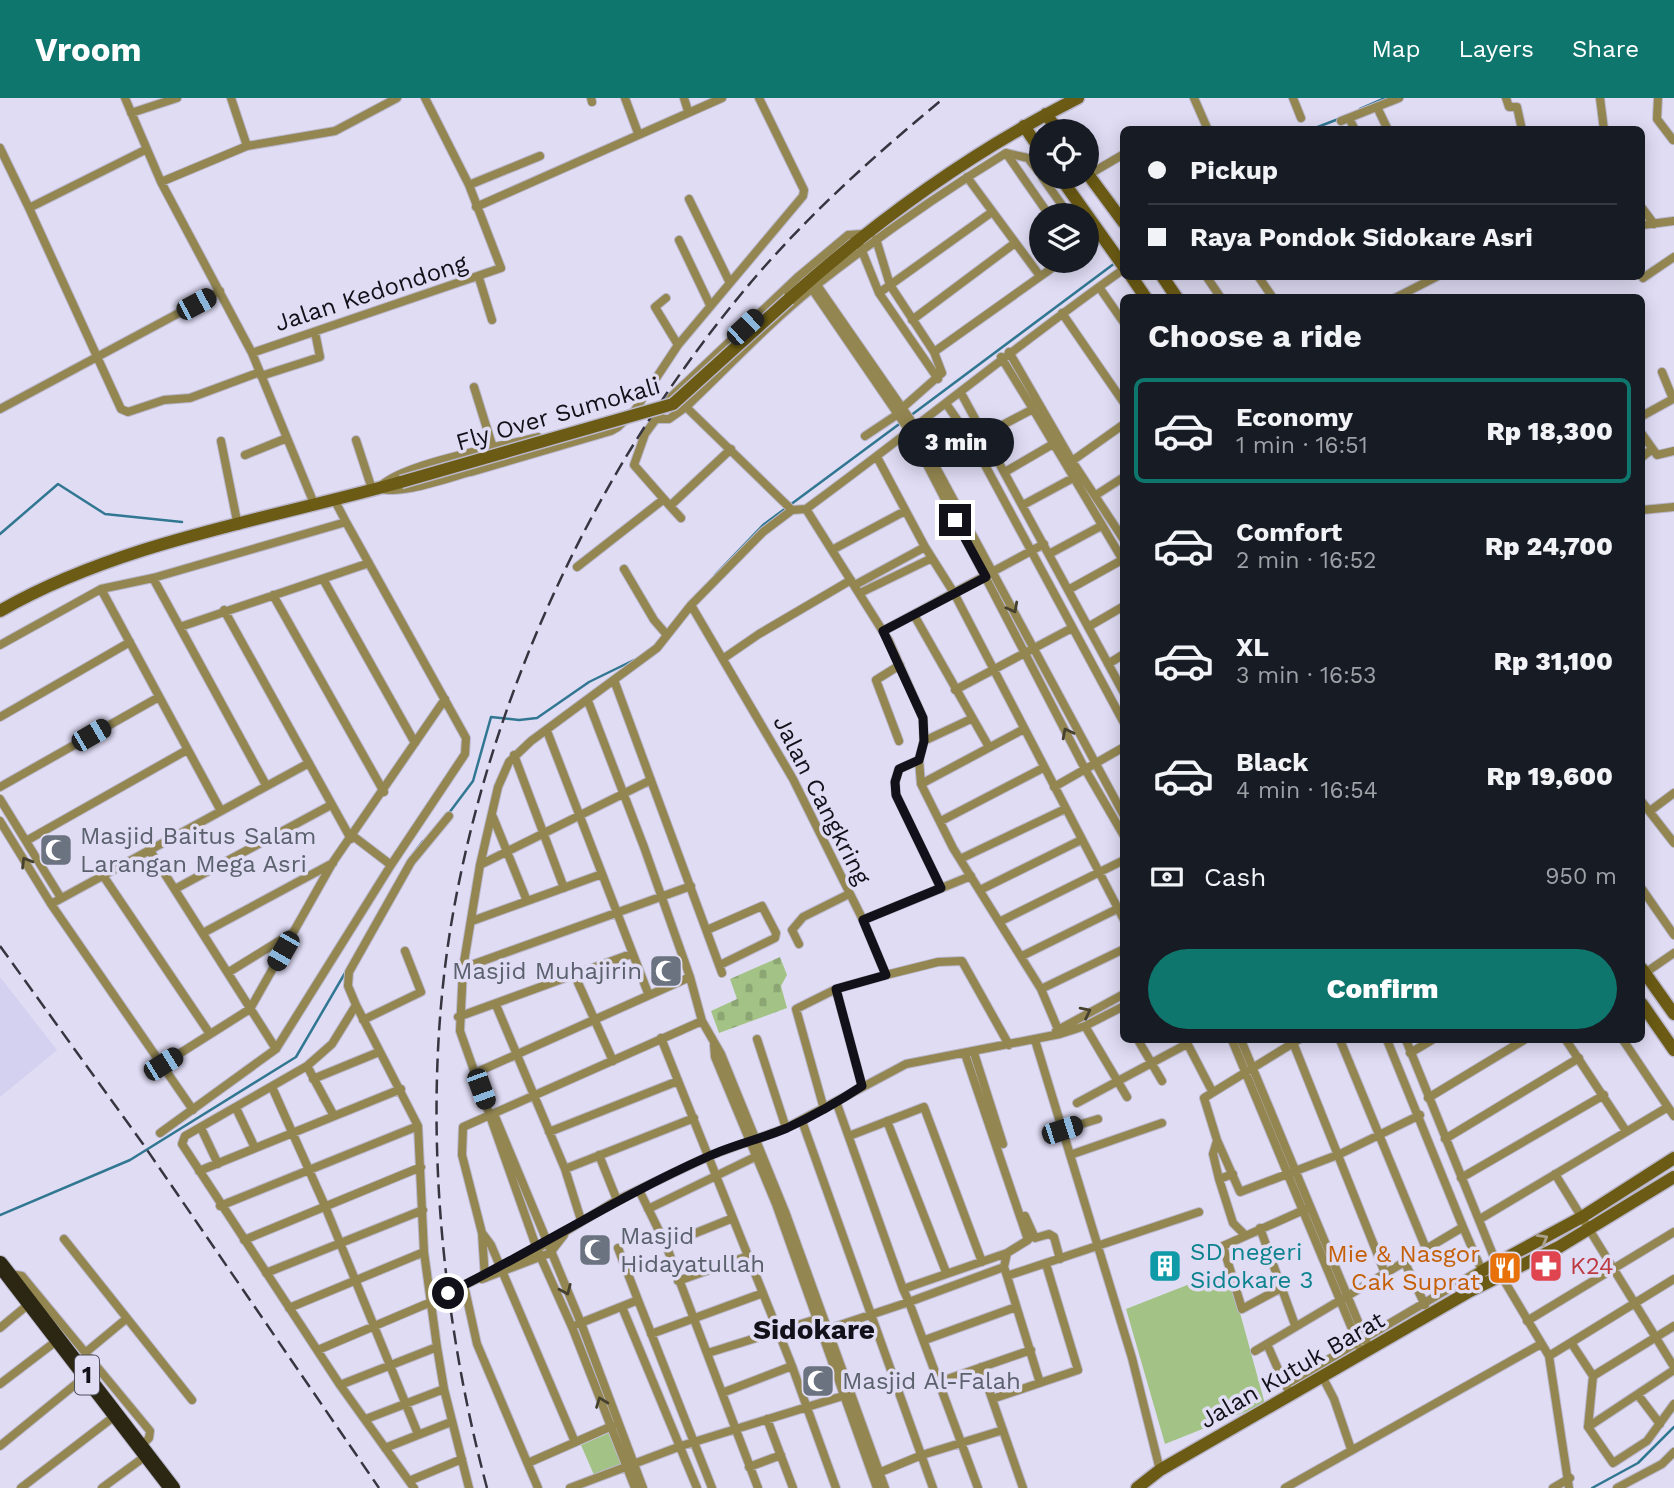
<!DOCTYPE html>
<meta charset="utf-8">
<style>
body{margin:0;font-family:"Work Sans",sans-serif;background:#20242c;color:#f1f3f6;height:100vh;display:flex;flex-direction:column;font-size:26px;white-space:nowrap}
*{box-sizing:border-box;margin:0}
p{font-size:23px;color:#9ea1a6}
.icon{flex:none;width:38px;height:38px;fill:none;stroke:currentColor;stroke-width:2;stroke-linecap:round;stroke-linejoin:round}
.map{position:relative;flex:1;overflow:hidden}
.panel{position:absolute;left:1120px;top:196px;width:525px;height:749px;display:flex;flex-direction:column;background:#171b24;border-radius:10px;box-shadow:0 4px 18px #0003}
.panel>*{flex:none}
.guide{position:absolute;left:1120px;top:28px;width:525px;height:154px;border-radius:10px;box-shadow:0 4px 18px #0003;display:grid;align-content:center;height:154px;padding:0 28px;background:#171b24}
.tools{position:absolute;left:1029px;top:21px;display:grid;gap:14px}
.tools a{display:grid;place-items:center;width:70px;height:70px;border-radius:50%;background:#171b24;box-shadow:0 4px 18px #0003;font-size:35px}
.end{position:absolute;width:32px;height:32px;margin:-16px;border:9px solid #121119;background:#fff;box-shadow:0 0 0 4px #fff}
.from{border-radius:50%}
.bubble{position:absolute;height:49px;border-radius:24px;background:#171b24;box-shadow:0 4px 18px #0003;font-size:23px;font-weight:800;line-height:49px;text-align:center}
.car{position:absolute;width:21px;height:42px;margin:-21px -10px;border-radius:9px;box-shadow:0 0 5px 2px #0007;background:linear-gradient(#222 24%,#8ab4d8 0 40%,#222 0 76%,#8ab4d8 0 86%,#222 0)}
.guide b{display:flex;align-items:center;gap:24px;height:66px;font-size:26px}
.guide b+b{border-top:2px solid #363941}
.guide i{width:18px;height:18px;background:#f1f3f6}
ul{padding:0;list-style:none}
li{display:flex;align-items:center;gap:21px;height:105px;margin:0 14px 10px;padding:0 14px;border:4px solid transparent;border-radius:10px}
li div{flex:1}
li b{display:block;font-size:26px}
li em{font-style:normal;font-weight:800}
li.on{border-color:#0f766e}
li>.icon{width:63px;height:63px;stroke-width:1.5}
h2{padding:0 28px;font-size:32px;line-height:84px}
.pay{display:flex;align-items:center;gap:18px;height:77px;padding:0 28px;font-size:26px}
.pay p{margin-inline-start:auto}
.action{display:flex;gap:14px;margin-top:auto;padding:14px 28px}
.action a{flex:1;height:80px;border-radius:42px;background:#0f766e;color:#fff;font-size:28px;font-weight:800;line-height:80px;text-align:center}
header{display:flex;align-items:center;gap:42px;box-sizing:border-box;height:98px;padding:0 35px;background:#0f766e;color:#fff}
header strong{font-size:33px}
nav{display:flex;gap:38px;margin-inline-start:auto;font-size:24px}
.map>svg:first-child{display:block}
</style>
<header>
<strong>Vroom</strong>
<nav><a>Map</a><a>Layers</a><a>Share</a></nav>
</header>
<div class="map">
<svg width="1674" height="1390" viewBox="0 0 1674 1390">
<defs>
<pattern id="cemetery-stones" width="16" height="16" patternUnits="userSpaceOnUse" patternTransform="scale(1.75)"><rect width="16" height="16" fill="#a3c386"/><path d="M2 7V4a2 2 0 0 1 4 0v3zM10 15v-3a2 2 0 0 1 4 0v3z" fill="#8ba673"/></pattern>
</defs>
<rect width="100%" height="100%" fill="#dfdcf4"/>
<path fill="#d4d0ef" d="M0,879L57,952L0,999Z"/>
<path fill="url(#cemetery-stones)" d="M780,859L787,877L781,888L787,910L719,935L711,913L737,901L730,881Z"/>
<path fill="#a3c386" d="M1228,1171L1265,1306L1165,1346L1126,1211Z
M611,1334L625,1365L594,1377L581,1347Z"/>
<g fill="none" stroke-linecap="round" stroke-linejoin="round">
<path stroke="#327791" stroke-width="2.5" d="M1360,11L1385,0
M1310,32L1341,20
M910,318L1115,165
M0,436L58,386L105,416L182,424
M715,477L763,427L902,324
M449,715L473,683L491,619L519,622L537,620L589,584L634,562
M410,760L423,743
M0,1117L130,1062L296,959L345,875
M1592,1390L1638,1365L1674,1329"/>
<defs>
<path id="street" d="M125,0L161,84L252,255L315,408
M231,0L247,48L335,33L397,0
M591,0L592,4
M625,0L638,35
M684,0L688,13
M1194,0L1208,32
M1293,0L1301,20
M1506,0L1509,9H1517L1522,32
M1600,0L1604,32
M1658,0L1657,21L1673,42
M1377,9L1388,32
M131,15L177,0
M1349,20L1355,32
M1341,23L1399,0
M0,50L29,110
M145,52L29,110L121,311L128,314L164,302L190,300L260,274
M1006,55L1049,117
M1088,77L1124,56
M967,79L1040,178
M1042,79L1069,117
M161,84L247,48
M469,87L540,58
M689,101L729,183
M476,109L722,0
M1642,110L1654,126
M1642,127L1674,123
M862,136L848,137L799,178L672,298L656,321H669L686,309C728,269 769,225 814,189C875,141 939,96 1006,55L1028,60L1041,77
M876,141L890,187L934,254L942,275L900,312
M679,142L710,207
M1087,142V145
M860,148L879,195L938,281
M1206,178L1221,200
M1258,178L1273,200
M479,180L492,222
M1643,180L1674,159
M817,187L910,321L1124,718
M1099,189L1124,225
M812,191L910,334L1085,671L1124,738
M879,195L992,114
M666,200L655,209L678,247
M1395,200L1438,178
M1062,215L1124,305
M912,222L1015,145
M934,254L1062,163
M1009,254L1072,363L1124,442
M252,255L501,170L469,87L425,0
M1001,259L1033,311
M261,278L320,259L315,234
M474,289L493,350
M961,295L1124,595
M947,307L972,343L1124,625
M686,309L792,412
M0,311L220,193
M1642,318L1673,301L1662,274
M656,321L645,336L634,367L670,408L731,351
M1642,336L1657,357L1674,353
M865,338L898,316
M356,342L372,391
M221,343L238,428
M972,343L1033,311L1124,464
M245,357L287,340
M469,357L465,362L471,374L611,333L618,329L635,312L678,247L803,98L804,92L759,0
M877,359L925,449L954,495L1124,822
M1642,359L1651,352
M1072,363L1124,326
M470,374C447,380 399,398 379,390C398,366 504,348 538,339
M1005,374L1053,346
M1096,397L1124,379
M335,403L346,424
M1023,407L1073,380
M670,408L681,420
M806,411L889,543L923,620L924,643L919,662L921,686L953,750L1041,891L1060,936
M1642,412L1674,409
M832,452L905,413
M1049,456L1101,428
M577,469L664,401
M624,471L654,522L667,537
M153,480L266,687
M323,481L415,645
M855,487L925,449
M101,491L221,713
M1068,492L1122,462
M860,495L932,460
M273,497L384,694
M691,507L793,681L863,822L886,877L938,864L962,863L1009,947
M224,512L351,741
M914,517L989,649
M180,529L369,465
M1088,529L1124,508
M883,533L1044,446
M0,547L101,491L153,480L346,424L466,640L465,656L391,767L276,951L160,1035
M724,560L759,536L851,482
M1108,566L1124,556
M614,582L722,875
M955,592L1072,530
M588,603L644,749L690,879L702,923L721,956L786,1116L885,1390
M0,619L130,544
M547,633L648,895
M899,643L876,582L900,567
M924,643L971,621
M514,657L564,790
M919,662L899,671L895,684L896,697L941,790
M921,686L1024,631
M0,689L159,599
M1054,689L1124,649
M0,701L61,800
M1642,704L1674,745
M1650,713L1674,695
M493,719L527,803
M0,723L51,806L193,1012
M941,723L1043,670
M353,738L391,767
M26,743L187,652
M149,751L276,951
M960,761L1065,711
M480,767L651,682
M102,776L210,936
M175,791L331,707
M1642,791L1674,837
M980,792L1081,742
M51,806L309,665
M863,822L971,778
M472,823L602,776
M999,824L1124,762
M707,832L762,808L776,835L775,840L720,867
M203,835L333,765
M799,846L792,832L803,819L849,796
M1022,858L1117,811
M463,870L691,788
M229,874L292,835
M1645,875L1674,855
M575,878L613,963
M836,891L862,988
M1041,891L1124,851
M356,907L418,1028L424,1154L437,1249L444,1291L469,1390
M496,907L565,1071L581,1122
M458,919L631,856
M363,922L421,894L405,853
M1085,928L1127,999
M1056,933L1124,896
M661,940L792,1268L836,1390
M757,941L786,1030
M1035,942L1132,1260L1160,1372
M1138,942L1162,983
M1232,942L1362,1255
M1241,942L1369,1250
M1292,942L1385,1175
M1298,942L1204,1000L1217,1042L1240,1094L1340,1056L1420,1017
M1340,942L1427,1153
M1406,942L1502,1179L1549,1258L1569,1390
M1566,942L1626,1033
M1623,942L1674,1018
M1186,943L1212,993
M714,947L715,959L776,1106L877,1390
M974,955L1003,1046
M1410,955L1432,942
M965,956L1028,1142L1007,1155L1004,1169L1007,1178L1199,1114
M163,966L250,911L333,764L445,601
M307,968L334,1018
M475,975L690,879
M313,981L379,954
M272,989L325,1108L418,1336
M1428,1000L1524,942
M1077,1005L1187,946
M837,1006L903,1191L1007,1155
M236,1010L255,1050
M824,1011L796,911L836,891L886,877
M494,1016L581,1225L643,1390
M802,1023L933,1390
M887,1023L946,1174
M201,1030L218,1066
M1062,1032L1098,1021
M549,1034L678,983
M849,1038L924,1009L982,1164
M1445,1041L1579,960
M1217,1043L1213,1056L1219,1081
M599,1057L617,1102
M1070,1057L1162,1025
M565,1071L694,1020
M199,1073L401,991
M1233,1076L1219,1081L1233,1125L1245,1137
M1555,1076L1674,1269
M1461,1080L1604,997
M639,1092L666,1147L758,1390
M220,1108L418,1028
M648,1111L759,1057
M1025,1118L1035,1140L1049,1136L1054,1139L1060,1161
M1480,1121L1668,1009
M1463,1129L1482,1173
M1260,1130L1295,1227
M482,1135L491,1147L575,1344
M64,1141L192,1302
M244,1142L421,1069
M666,1147L733,1120
M618,1150L638,1202
M1405,1165L1425,1207
M266,1175L423,1112
M10,1176L22,1178L150,1333L149,1340L141,1348
M1007,1178L1040,1285
M485,1180L482,1135L462,1057L463,1029L702,923
M482,1181L550,1155L564,1137
M678,1183L748,1158
M464,1187L477,1246L538,1390
M1283,1189L1242,1211L1223,1148L1306,1111
M903,1191L909,1204L1004,1169
M622,1209L697,1390
M289,1210L424,1154
M1527,1223L1674,1134
M578,1226L638,1202L712,1390
M0,1230L30,1205
M825,1232L909,1204L978,1390
M651,1236L763,1195
M925,1242L1016,1209
M1267,1246L1285,1287
M1572,1246L1593,1278L1588,1329L1613,1365L1647,1343L1674,1306
M318,1252L431,1204L537,1151L617,1102L709,1058L786,1030L906,966L1060,936L1085,928L1124,908
M1255,1253L1463,1129L1387,942
M85,1255L126,1221
M708,1255L820,1220
M1549,1258L1674,1181
M981,1269L1023,1390
M1322,1278L1334,1301L1351,1351
M1593,1278L1674,1228
M939,1284L1031,1252
M0,1286L59,1241
M340,1287L437,1249
M722,1295L792,1268
M1292,1296L1285,1287L1477,1174
M1638,1297L1660,1326
M992,1301L1078,1272L1046,1166
M366,1321L444,1291
M767,1321L793,1390
M1588,1329L1674,1272
M0,1348L87,1277
M385,1350L451,1324
M528,1365L612,1328
M749,1369L781,1357
M876,1376L922,1357L1003,1332
M409,1383L462,1361
M21,1390L116,1317
M102,1390L147,1357
M414,1390L340,1287L182,1046L185,1038L307,968L332,946L356,907L348,888L349,874L411,764L449,718
M570,1390L681,1348L846,1297
M635,1390L572,1229L537,1151L460,933L463,870L480,767L498,689L509,664L531,643L657,550L691,507L763,434L792,412L806,411C913,333 1015,248 1124,171
M1285,1390L1541,1246
M1553,1390L1570,1380
M1617,1390L1662,1366L1674,1354"/>
<path id="secondary" d="M1046,16L1058,33
M1024,28L1041,53
M1087,75L1124,125
M1060,79L1124,169
M1131,178L1146,200
M1162,178L1177,200
M789,201C877,122 972,53 1078,0
M0,513C119,444 270,421 401,384
M1642,871L1674,916
M1642,906L1674,952
M1470,1193L1472,1184L1482,1173L1582,1119L1674,1060
M1137,1390L1160,1372L1470,1193L1559,1149L1674,1079"/>
<path id="highway" d="M0,1166L172,1390"/>
</defs>
<use href="#street" stroke="#bab7cd" stroke-width="10"/>
<use href="#secondary" stroke="#bab7cd" stroke-width="15"/>
<use href="#highway" stroke="#bab7cd" stroke-width="18"/>
<use href="#street" stroke="#938651" stroke-width="8"/>
<use href="#secondary" stroke="#6b5b14" stroke-width="12"/>
<use href="#highway" stroke="#2b2713" stroke-width="16"/>
<path stroke="#363540" stroke-width="2.5" stroke-dasharray="14 7" stroke-linecap="butt" d="M0,848L143,1046L379,1390
M487,1390C438,1208 420,996 454,810C496,581 602,360 752,183C810,115 876,56 944,0"/>
<defs>
<path id="secondary-bridge" d="M401,384L673,306L789,201"/>
</defs>
<use href="#secondary-bridge" stroke="#bab7cd" stroke-width="15" stroke-linecap="butt"/>
<use href="#secondary-bridge" stroke="#6b5b14" stroke-width="12"/>
</g>
<defs><path id="oneway-chevron" d="M-2-3.5L2.5 0L-2 3.5" fill="none" stroke-width="1.6" stroke-linecap="round" stroke-linejoin="round" transform="scale(1.75)"/></defs>
<g stroke="#46402f">
<use href="#oneway-chevron" transform="translate(1013 510) rotate(62)"/>
<use href="#oneway-chevron" transform="translate(1067 635) rotate(-117)"/>
<use href="#oneway-chevron" transform="translate(26 764) rotate(-121)"/>
<use href="#oneway-chevron" transform="translate(1086 914) rotate(-27)"/>
<use href="#oneway-chevron" transform="translate(566 1192) rotate(66)"/>
<use href="#oneway-chevron" transform="translate(601 1304) rotate(-111)"/>
</g>
<use stroke="#aba28f" href="#oneway-chevron" transform="translate(1543 1141) rotate(-30)"/>
<g fill="none" stroke-linecap="round" stroke-linejoin="round">
<path stroke="#121119" stroke-width="9" d="M448,1195C536,1152 617,1099 707,1059C733,1047 761,1041 787,1030C813,1018 838,1004 862,988L836,891L886,877L863,822L941,790L896,697L895,684L899,671L919,662L924,643L923,620L883,533L986,479L955,422"/>
</g>
<defs>
<symbol id="mosque-square" viewBox="-11 -11 22 22"><rect x="-9" y="-9" width="18" height="18" rx="4" fill="#6b7280" stroke="#dfdcf4"/><path d="M3.5-4.9A6 6 0 1 0 3.5 4.9A5 5 0 1 1 3.5-4.9Z" fill="#fff"/></symbol>
<symbol id="building-square" viewBox="-11 -11 22 22"><rect x="-9" y="-9" width="18" height="18" rx="4" fill="#0f9aa8" stroke="#dfdcf4"/><path d="M-4-6H4V6H1V3H-1V6H-4ZM-2.5-4.3h1.7v1.8h-1.7ZM.8-4.3h1.7v1.8H.8ZM-2.5-1h1.7V.8h-1.7ZM.8-1h1.7V.8H.8Z" fill="#fff"/></symbol>
<symbol id="pharmacy-square" viewBox="-11 -11 22 22"><rect x="-9" y="-9" width="18" height="18" rx="4" fill="#e0444e" stroke="#dfdcf4"/><path d="M-2-6h4v4h4v4h-4v4h-4v-4h-4v-4h4Z" fill="#fff"/></symbol>
<symbol id="restaurant-square" viewBox="-11 -11 22 22"><rect x="-9" y="-9" width="18" height="18" rx="4" fill="#e8710a" stroke="#dfdcf4"/><path d="M-5-6h1v4h1v-4h1v4h1v-4h1v5L-1.5 .5V6h-2V.5L-5-1ZM5-6V6H3V1.5H1.5Q1.5-4 5-6Z" fill="#fff"/></symbol>
</defs>
<g fill-rule="evenodd">
<use href="#mosque-square" x="37" y="733" width="38" height="38"/>
<use href="#mosque-square" x="647" y="854" width="38" height="38"/>
<use href="#mosque-square" x="576" y="1133" width="38" height="38"/>
<use href="#building-square" x="1146" y="1149" width="38" height="38"/>
<use href="#pharmacy-square" x="1527" y="1149" width="38" height="38"/>
<use href="#restaurant-square" x="1486" y="1151" width="38" height="38"/>
<use href="#mosque-square" x="799" y="1264" width="38" height="38"/>
</g>
<g text-anchor="middle" dominant-baseline="central" stroke-width="7" stroke-linejoin="round" paint-order="stroke">
<rect fill="#dfdcf4" stroke="#504e5b" stroke-width="2" x="75" y="1257.5" width="24" height="39" rx="5"/>
<g font-size="23" font-weight="bold" fill="#121119">
<text x="87" y="1277">1</text>
</g>
<g font-size="24" fill="#121119" stroke="#dfdcf4">
<text transform="translate(371 195) rotate(-18)">Jalan Kedondong</text>
<text transform="translate(558 316) rotate(-16)">Fly Over Sumokali</text>
<text transform="translate(822 702) rotate(63)">Jalan Cangkring</text>
<text transform="translate(1292 1272) rotate(-30)">Jalan Kutuk Barat</text>
</g>
<g font-size="24" fill="#5b616d" stroke="#dfdcf4" text-anchor="start">
<text x="80" y="738">Masjid Baitus Salam<tspan x="80" dy="28">Larangan Mega Asri</tspan></text>
<text x="642" y="873" text-anchor="end">Masjid Muhajirin</text>
<text x="620" y="1138">Masjid<tspan x="620" dy="28">Hidayatullah</tspan></text>
<text x="842" y="1283">Masjid Al-Falah</text>
</g>
<g font-size="24" fill="#0d838f" stroke="#dfdcf4" text-anchor="start">
<text x="1190" y="1154">SD negeri<tspan x="1190" dy="28">Sidokare 3</tspan></text>
</g>
<g font-size="24" fill="#c56008" stroke="#dfdcf4" text-anchor="end">
<text x="1480" y="1156">Mie &amp; Nasgor<tspan x="1480" dy="28">Cak Suprat</tspan></text>
</g>
<g font-size="24" fill="#be3a42" stroke="#dfdcf4" text-anchor="start">
<text x="1570" y="1168">K24</text>
</g>
<g font-size="28" font-weight="bold" fill="#121119" stroke="#dfdcf4">
<text x="814" y="1231">Sidokare</text>
</g>
</g>
</svg>
<div class="tools">
<a><svg class="icon" aria-label="locate" viewBox="0 0 24 24"><circle cx="12" cy="12" r="6"/><path d="M12 2v4M12 18v4M2 12h4M18 12h4"/></svg></a>
<a><svg class="icon" aria-label="layers" viewBox="0 0 24 24"><path d="M12 4l9 5-9 5-9-5zM3 14l9 5 9-5"/></svg></a>
</div>
<i class="end from" style="left:448px;top:1195px"></i>
<i class="end" style="left:955px;top:422px"></i>
<div class="bubble" style="left:898px;top:320px;width:116px">3 min</div>
<i class="car" style="left:196px;top:206px;rotate:62deg"></i>
<i class="car" style="left:745px;top:229px;rotate:47deg"></i>
<i class="car" style="left:91px;top:637px;rotate:60deg"></i>
<i class="car" style="left:283px;top:853px;rotate:210deg"></i>
<i class="car" style="left:163px;top:966px;rotate:58deg"></i>
<i class="car" style="left:481px;top:991px;rotate:160deg"></i>
<i class="car" style="left:1062px;top:1032px;rotate:72deg"></i>
<div class="guide">
<b><i class="from"></i>Pickup</b>
<b><i></i>Raya Pondok Sidokare Asri</b>
</div>
<section class="panel">
<h2>Choose a ride</h2>
<ul>
<li class="on"><svg class="icon" aria-label="car" viewBox="0 0 24 24"><path d="M5 17H2v-5l4-1 3-4h7l3 4 3 1v5h-3M9 17h6M6 11h13"/><circle cx="7" cy="17" r="2"/><circle cx="17" cy="17" r="2"/></svg><div><b>Economy</b><p>1 min · 16:51</p></div><em>Rp 18,300</em></li>
<li><svg class="icon" aria-label="car" viewBox="0 0 24 24"><path d="M5 17H2v-5l4-1 3-4h7l3 4 3 1v5h-3M9 17h6M6 11h13"/><circle cx="7" cy="17" r="2"/><circle cx="17" cy="17" r="2"/></svg><div><b>Comfort</b><p>2 min · 16:52</p></div><em>Rp 24,700</em></li>
<li><svg class="icon" aria-label="car" viewBox="0 0 24 24"><path d="M5 17H2v-5l4-1 3-4h7l3 4 3 1v5h-3M9 17h6M6 11h13"/><circle cx="7" cy="17" r="2"/><circle cx="17" cy="17" r="2"/></svg><div><b>XL</b><p>3 min · 16:53</p></div><em>Rp 31,100</em></li>
<li><svg class="icon" aria-label="car" viewBox="0 0 24 24"><path d="M5 17H2v-5l4-1 3-4h7l3 4 3 1v5h-3M9 17h6M6 11h13"/><circle cx="7" cy="17" r="2"/><circle cx="17" cy="17" r="2"/></svg><div><b>Black</b><p>4 min · 16:54</p></div><em>Rp 19,600</em></li>
</ul>
<div class="pay"><svg class="icon" aria-label="cash" viewBox="0 0 24 24"><path d="M3 7h18v10H3z"/><circle cx="12" cy="12" r="2"/></svg>Cash<p>950 m</p></div>
<div class="action"><a>Confirm</a></div>
</section>
</div>
